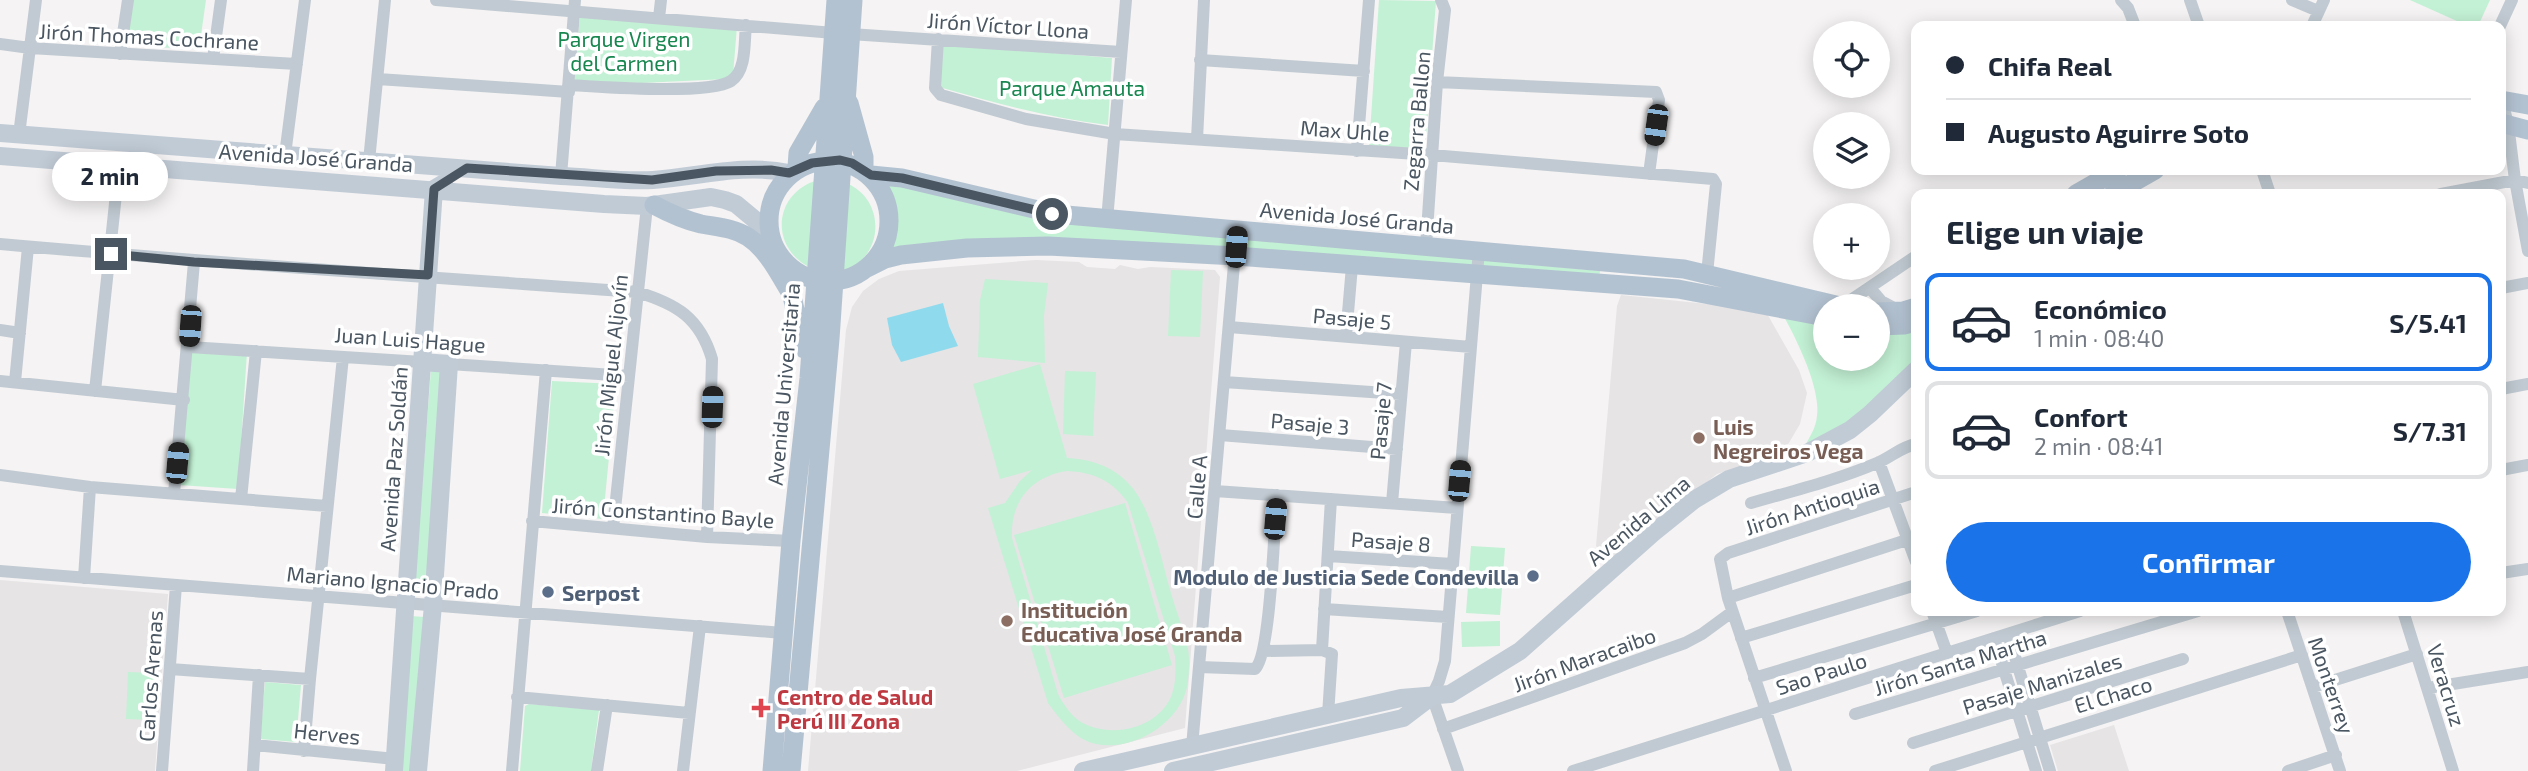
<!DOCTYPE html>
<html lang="es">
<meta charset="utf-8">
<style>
body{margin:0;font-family:"Exo 2",sans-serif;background:#f2f2f3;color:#1f2937;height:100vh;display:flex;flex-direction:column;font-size:26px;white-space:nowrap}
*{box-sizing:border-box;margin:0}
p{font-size:23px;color:#747a83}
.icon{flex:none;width:38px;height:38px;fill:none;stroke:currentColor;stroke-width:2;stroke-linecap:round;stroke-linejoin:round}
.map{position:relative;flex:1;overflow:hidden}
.side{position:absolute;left:1911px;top:189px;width:595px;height:427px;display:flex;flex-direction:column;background:#fff;border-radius:14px;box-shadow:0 4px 18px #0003}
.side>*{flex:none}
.top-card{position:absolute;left:1911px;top:21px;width:595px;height:154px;border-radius:14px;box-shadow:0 4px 18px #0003;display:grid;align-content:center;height:154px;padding:0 35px;background:#fff}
.fabs{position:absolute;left:1813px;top:21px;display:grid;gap:14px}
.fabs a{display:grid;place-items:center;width:77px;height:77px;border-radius:50%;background:#fff;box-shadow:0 4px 18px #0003;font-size:35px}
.end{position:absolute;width:32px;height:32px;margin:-16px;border:9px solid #4a5661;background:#fff;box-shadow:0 0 0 4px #fff}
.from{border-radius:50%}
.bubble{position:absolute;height:49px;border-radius:24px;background:#fff;box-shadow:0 4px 18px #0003;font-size:23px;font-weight:700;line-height:49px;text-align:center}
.car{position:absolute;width:21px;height:42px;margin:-21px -10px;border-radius:9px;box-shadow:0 0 5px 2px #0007;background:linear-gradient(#222 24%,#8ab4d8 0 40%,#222 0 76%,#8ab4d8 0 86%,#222 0)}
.top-card b{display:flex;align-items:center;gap:24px;height:66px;font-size:26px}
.top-card b+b{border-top:2px solid #e0e1e3}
.top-card i{width:18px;height:18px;background:#1f2937}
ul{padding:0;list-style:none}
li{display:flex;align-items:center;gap:21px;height:98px;margin:0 14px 10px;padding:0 21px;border:4px solid #e0e1e3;border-radius:14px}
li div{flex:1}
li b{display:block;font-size:26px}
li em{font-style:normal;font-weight:700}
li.on{border-color:#1a73e8}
li>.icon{width:63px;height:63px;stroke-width:1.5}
h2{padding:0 35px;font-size:32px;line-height:84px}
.action{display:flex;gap:14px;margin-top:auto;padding:14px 35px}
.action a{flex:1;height:80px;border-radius:42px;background:#1a73e8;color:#fff;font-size:28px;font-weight:700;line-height:80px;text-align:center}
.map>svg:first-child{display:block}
</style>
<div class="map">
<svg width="2528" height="771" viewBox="0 0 2528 771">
<rect width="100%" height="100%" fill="#f5f3f3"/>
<path fill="#e6e4e5" d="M1036,260L1079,262L1087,267L1115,269L1120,265L1138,269L1150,267L1215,270L1220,277L1185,728L1017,771H808L846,330L852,307L863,291L879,279L899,271Z
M1621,295L1765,310L1799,370L1807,393L1800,424L1783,453L1717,474L1609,560L1596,546L1617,306Z
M0,580L168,594L155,771H0Z
M2114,725L2129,771H2058L2050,745Z"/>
<path fill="#c3f1d5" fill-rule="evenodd" d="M132,0H206L199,49L125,46Z
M1379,0L1436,1L1425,151L1369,147Z
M2410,0H2490L2478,26H2468Z
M580,15L737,26L733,75L726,79L641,83L574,81Z
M943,44L1112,58L1108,125C1050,118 995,103 939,87Z
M818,180L811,268C769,248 773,193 818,180Z
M881,180L1049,219L1600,271L1599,278L1374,263L892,249L889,247C895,222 891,203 881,180Z
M846,183C888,200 884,261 840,272Z
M1171,270L1203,271L1200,337L1168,336Z
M985,279L1048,283L1044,316L1045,363L978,357L980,300Z
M1782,313L1825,321V359H1878V332L1916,329V366L1876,406L1805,446C1810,436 1816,428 1817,416C1821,388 1796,338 1782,313Z
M190,348L247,352L238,489L179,485Z
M1040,364L1067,458C1090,459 1113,466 1129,484C1153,509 1161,560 1171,593C1176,611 1184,630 1188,649C1190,661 1189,675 1187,687C1179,724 1132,752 1096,744C1075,740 1060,719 1048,703L988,508L1005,503L1020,481L1032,470L1000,479L973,384ZM1066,471C1093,472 1112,480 1128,503L1175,656C1176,671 1176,686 1170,699C1154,731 1106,739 1078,720C1069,713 1063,703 1058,694L1012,538C1010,502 1031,477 1066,471Z
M431,369L444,370L427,593L414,592Z
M1065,371L1096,372L1093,436L1063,434Z
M552,381L616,384L603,519L542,513Z
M1125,503L1172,665L1064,698L1014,535Z
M1471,546L1505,548L1500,615L1466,613Z
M410,616L425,617L413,771H400Z
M1500,621V646L1462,647L1461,622Z
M128,672L155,673L154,720L126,719Z
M265,682L301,685L296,742L260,739Z
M529,704L599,710L591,771H520L525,706Z"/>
<path fill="#90daee" d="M943,303L949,326L958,346L901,362L892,345L887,318Z"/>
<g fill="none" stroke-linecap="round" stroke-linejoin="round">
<path stroke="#c1cad2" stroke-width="12" d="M436,0L834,33
M2121,0L2128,8L2135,26
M2190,0L2199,26
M2292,0L2318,11
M659,18L661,0
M2312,26L2324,0
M2500,26L2512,0
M850,34L1121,52
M938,39L935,88L941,95L1026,119L1115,134L1432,155L1713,179L1716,184L1707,274
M0,44L30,48L297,64
M120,54L128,0
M213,59L221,0
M1200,60L1364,71
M378,79L569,92
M1437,82L1656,92L1659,100L1649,174
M570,85C600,87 708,95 731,81C747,71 744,41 746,25
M2502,101L2508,124L2515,180L2528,251
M19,135L36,0
M1197,139L1204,0
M1357,151L1369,0
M285,155L305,0
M369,161L385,0
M2262,170L2270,194
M561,176L575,0
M2441,194L2515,180L2528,183
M1107,220L1126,0
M0,244C212,263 425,277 637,292C677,304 700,318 712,359L707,537
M1426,246L1437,82L1445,10L1441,0
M1870,288L1881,301L1896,309
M2501,288L2528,283
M1842,306L1916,256
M1229,327L1471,347
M0,330L20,333
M1346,336L1352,266
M189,347L422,362
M449,364L629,376
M0,381L184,400
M15,382L28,247
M1224,382L1400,394
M2501,389L2528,384
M95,391L119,166
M1220,435L1397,449
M1879,462L1916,562
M2501,470L2528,465
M0,475L90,487L327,506
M1215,491L1457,508
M174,494L194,262
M241,499L256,351
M1392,503L1406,342
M1751,503C1793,491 1837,480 1877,463C1891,457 1901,447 1916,444
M532,521L707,537L791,541
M613,528L647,206
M1328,556L1452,564
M0,571L783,633
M2501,573L2528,569
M84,578L90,487
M1728,598L1916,537
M1324,609L1448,617
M1932,611L1947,653
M2287,611L2340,771
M2403,611L2453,771
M2008,634L2050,771
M1741,638L1916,585
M1994,638L2036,771
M1322,650L1331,499
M1264,651L1322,650L1332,654L1328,715
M1199,667L1255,669C1271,655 1274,524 1277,495
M170,669L310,679
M1754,678L1977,611
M2313,687L2417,654
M2428,688L2528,672
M517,697L689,713
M1855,714L2198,611
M1443,729L1685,643L1702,634L1732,612
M1913,743L2183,659
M255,745L395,759
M1192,747L1237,230
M304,751L310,679L343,357
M162,771L176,585
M253,771L259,675
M512,771L546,370
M597,771L607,705
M683,771L700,626
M1458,771L1432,696L1439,681L1445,661L1479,250
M1573,771L2080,611
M1786,771L1728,598L1720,559L1728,553L1916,492
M1935,771L2302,655
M2288,771L2336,755"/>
<path stroke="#c1cbd6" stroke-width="18" d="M0,133L561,176C591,177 623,182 653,180C698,177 743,163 789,173
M0,156L604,204L647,206L711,197L725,200L736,204L754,219L775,248
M394,771L434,189L444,183
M418,771L433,605L449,364L422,362
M1083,771L1401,698L1450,694L1520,651L1653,533L1694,500L1729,479L1807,453L1850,430L1870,414L1916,370
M1173,771L1403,718L1432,696"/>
<path stroke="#b3c2d1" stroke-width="19" d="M2501,100L2528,105
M849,103L864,157V170
M2501,123L2528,130
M769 221a60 60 0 1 1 120 0a60 60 0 1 1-120 0Z
M797,167L798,153L824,108
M871,175L902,178L1055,214L1684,269L1840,306
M2076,194L2118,170
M2113,194L2155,170
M654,205C669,213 684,220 701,224C717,227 734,228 748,237C768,250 780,276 792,295
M867,268L885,259L901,255L967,248L1048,246L1236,256L1678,289L1825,317
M789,283L804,349
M1878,312L1903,311L1916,307
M1878,326L1904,325L1916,322
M772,771L791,541L809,378L836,0
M791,771L830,339L853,0"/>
</g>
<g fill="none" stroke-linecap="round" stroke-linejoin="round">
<path stroke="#4a5661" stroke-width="9" d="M111,254L194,262L428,275L434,189L467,168L652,180L716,171L771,170L789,173L812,163L840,160L852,163L871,175L902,178L1052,214"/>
</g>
<g fill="#8d6e63" stroke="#fff" stroke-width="2.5">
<circle cx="1699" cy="438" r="7"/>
<circle cx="1007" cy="621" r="7"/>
</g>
<g fill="#5c6f8a" stroke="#fff" stroke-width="2.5">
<circle cx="1533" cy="576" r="7"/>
<circle cx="548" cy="592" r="7"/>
</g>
<path fill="#e0444e" stroke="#fff" stroke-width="2.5" d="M757.5 697.5h7v7h7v7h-7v7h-7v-7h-7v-7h7z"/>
<g text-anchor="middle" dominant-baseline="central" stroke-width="7" stroke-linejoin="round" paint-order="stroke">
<g font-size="21" fill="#4a5661" stroke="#fff">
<text transform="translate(1008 25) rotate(4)">Jirón Víctor Llona</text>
<text transform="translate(149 36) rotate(3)">Jirón Thomas Cochrane</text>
<text transform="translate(1416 121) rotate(-85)">Zegarra Ballon</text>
<text transform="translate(1345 130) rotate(4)">Max Uhle</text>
<text transform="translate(316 157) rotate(4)">Avenida José Granda</text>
<text transform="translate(1357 217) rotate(5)">Avenida José Granda</text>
<text transform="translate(1352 318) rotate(5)">Pasaje 5</text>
<text transform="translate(410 339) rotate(4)">Juan Luis Hague</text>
<text transform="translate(610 365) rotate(-84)">Jirón Miguel Aljovín</text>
<text transform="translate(783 384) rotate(-85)">Avenida Universitaria</text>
<text transform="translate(1380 421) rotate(-85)">Pasaje 7</text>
<text transform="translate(1310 423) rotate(5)">Pasaje 3</text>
<text transform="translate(393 459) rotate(-86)">Avenida Paz Soldán</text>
<text transform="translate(1196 487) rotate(-85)">Calle A</text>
<text transform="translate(1812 506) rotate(-18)">Jirón Antioquia</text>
<text transform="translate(663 512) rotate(4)">Jirón Constantino Bayle</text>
<text transform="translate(1638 520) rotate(-40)">Avenida Lima</text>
<text transform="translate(1391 541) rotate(4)">Pasaje 8</text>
<text transform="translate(393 582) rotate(5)">Mariano Ignacio Prado</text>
<text transform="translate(1584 659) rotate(-20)">Jirón Maracaibo</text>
<text transform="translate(1960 662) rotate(-17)">Jirón Santa Martha</text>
<text transform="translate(1821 673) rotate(-18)">Sao Paulo</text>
<text transform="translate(150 676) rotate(-86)">Carlos Arenas</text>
<text transform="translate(2042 683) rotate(-17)">Pasaje Manizales</text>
<text transform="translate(2332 685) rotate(71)">Monterrey</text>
<text transform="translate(2447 685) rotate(73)">Veracruz</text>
<text transform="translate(2113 694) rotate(-17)">El Chaco</text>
<text transform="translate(327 733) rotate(6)">Herves</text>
</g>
<g font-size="21" fill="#17864f" stroke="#fff">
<text x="624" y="38">Parque Virgen<tspan x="624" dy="24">del Carmen</tspan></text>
<text x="1072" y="87">Parque Amauta</text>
</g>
<g font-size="21" font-weight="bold" fill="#785e54" stroke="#fff" text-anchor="start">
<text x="1713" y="426">Luis<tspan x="1713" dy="24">Negreiros Vega</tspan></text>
<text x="1021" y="609">Institución<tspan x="1021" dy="24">Educativa José Granda</tspan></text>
</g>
<g font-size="21" font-weight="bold" fill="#4e5e75" stroke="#fff" text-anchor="end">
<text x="1519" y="576">Modulo de Justicia Sede Condevilla</text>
<text x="562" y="592" text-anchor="start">Serpost</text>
</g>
<g font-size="21" font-weight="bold" fill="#be3a42" stroke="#fff" text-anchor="start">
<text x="777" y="696">Centro de Salud<tspan x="777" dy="24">Perú III Zona</tspan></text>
</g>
</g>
</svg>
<div class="fabs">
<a><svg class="icon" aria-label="locate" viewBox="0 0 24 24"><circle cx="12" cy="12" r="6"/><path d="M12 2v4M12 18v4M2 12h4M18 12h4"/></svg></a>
<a><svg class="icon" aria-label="layers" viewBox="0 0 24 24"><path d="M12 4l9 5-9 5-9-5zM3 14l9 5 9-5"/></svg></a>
<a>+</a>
<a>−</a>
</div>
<i class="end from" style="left:1052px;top:214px"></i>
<i class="end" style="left:111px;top:254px"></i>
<div class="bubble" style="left:52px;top:152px;width:116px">2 min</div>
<i class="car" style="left:1656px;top:125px;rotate:188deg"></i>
<i class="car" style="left:1236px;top:247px;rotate:4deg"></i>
<i class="car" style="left:190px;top:326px;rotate:184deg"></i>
<i class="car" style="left:712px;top:407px;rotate:2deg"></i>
<i class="car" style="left:177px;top:463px;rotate:5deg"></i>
<i class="car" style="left:1459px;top:481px;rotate:5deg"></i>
<i class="car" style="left:1275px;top:519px;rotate:5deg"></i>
<div class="top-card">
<b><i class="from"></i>Chifa Real</b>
<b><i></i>Augusto Aguirre Soto</b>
</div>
<section class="side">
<h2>Elige un viaje</h2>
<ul>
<li class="on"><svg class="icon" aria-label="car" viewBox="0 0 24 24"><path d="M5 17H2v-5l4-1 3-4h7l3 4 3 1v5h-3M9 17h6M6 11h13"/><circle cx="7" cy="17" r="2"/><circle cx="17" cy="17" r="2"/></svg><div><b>Económico</b><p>1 min · 08:40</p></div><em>S/5.41</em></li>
<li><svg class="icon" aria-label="car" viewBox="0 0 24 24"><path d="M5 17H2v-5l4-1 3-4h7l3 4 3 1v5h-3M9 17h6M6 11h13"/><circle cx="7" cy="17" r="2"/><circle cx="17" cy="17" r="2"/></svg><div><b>Confort</b><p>2 min · 08:41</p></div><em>S/7.31</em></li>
</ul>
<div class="action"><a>Confirmar</a></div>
</section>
</div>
